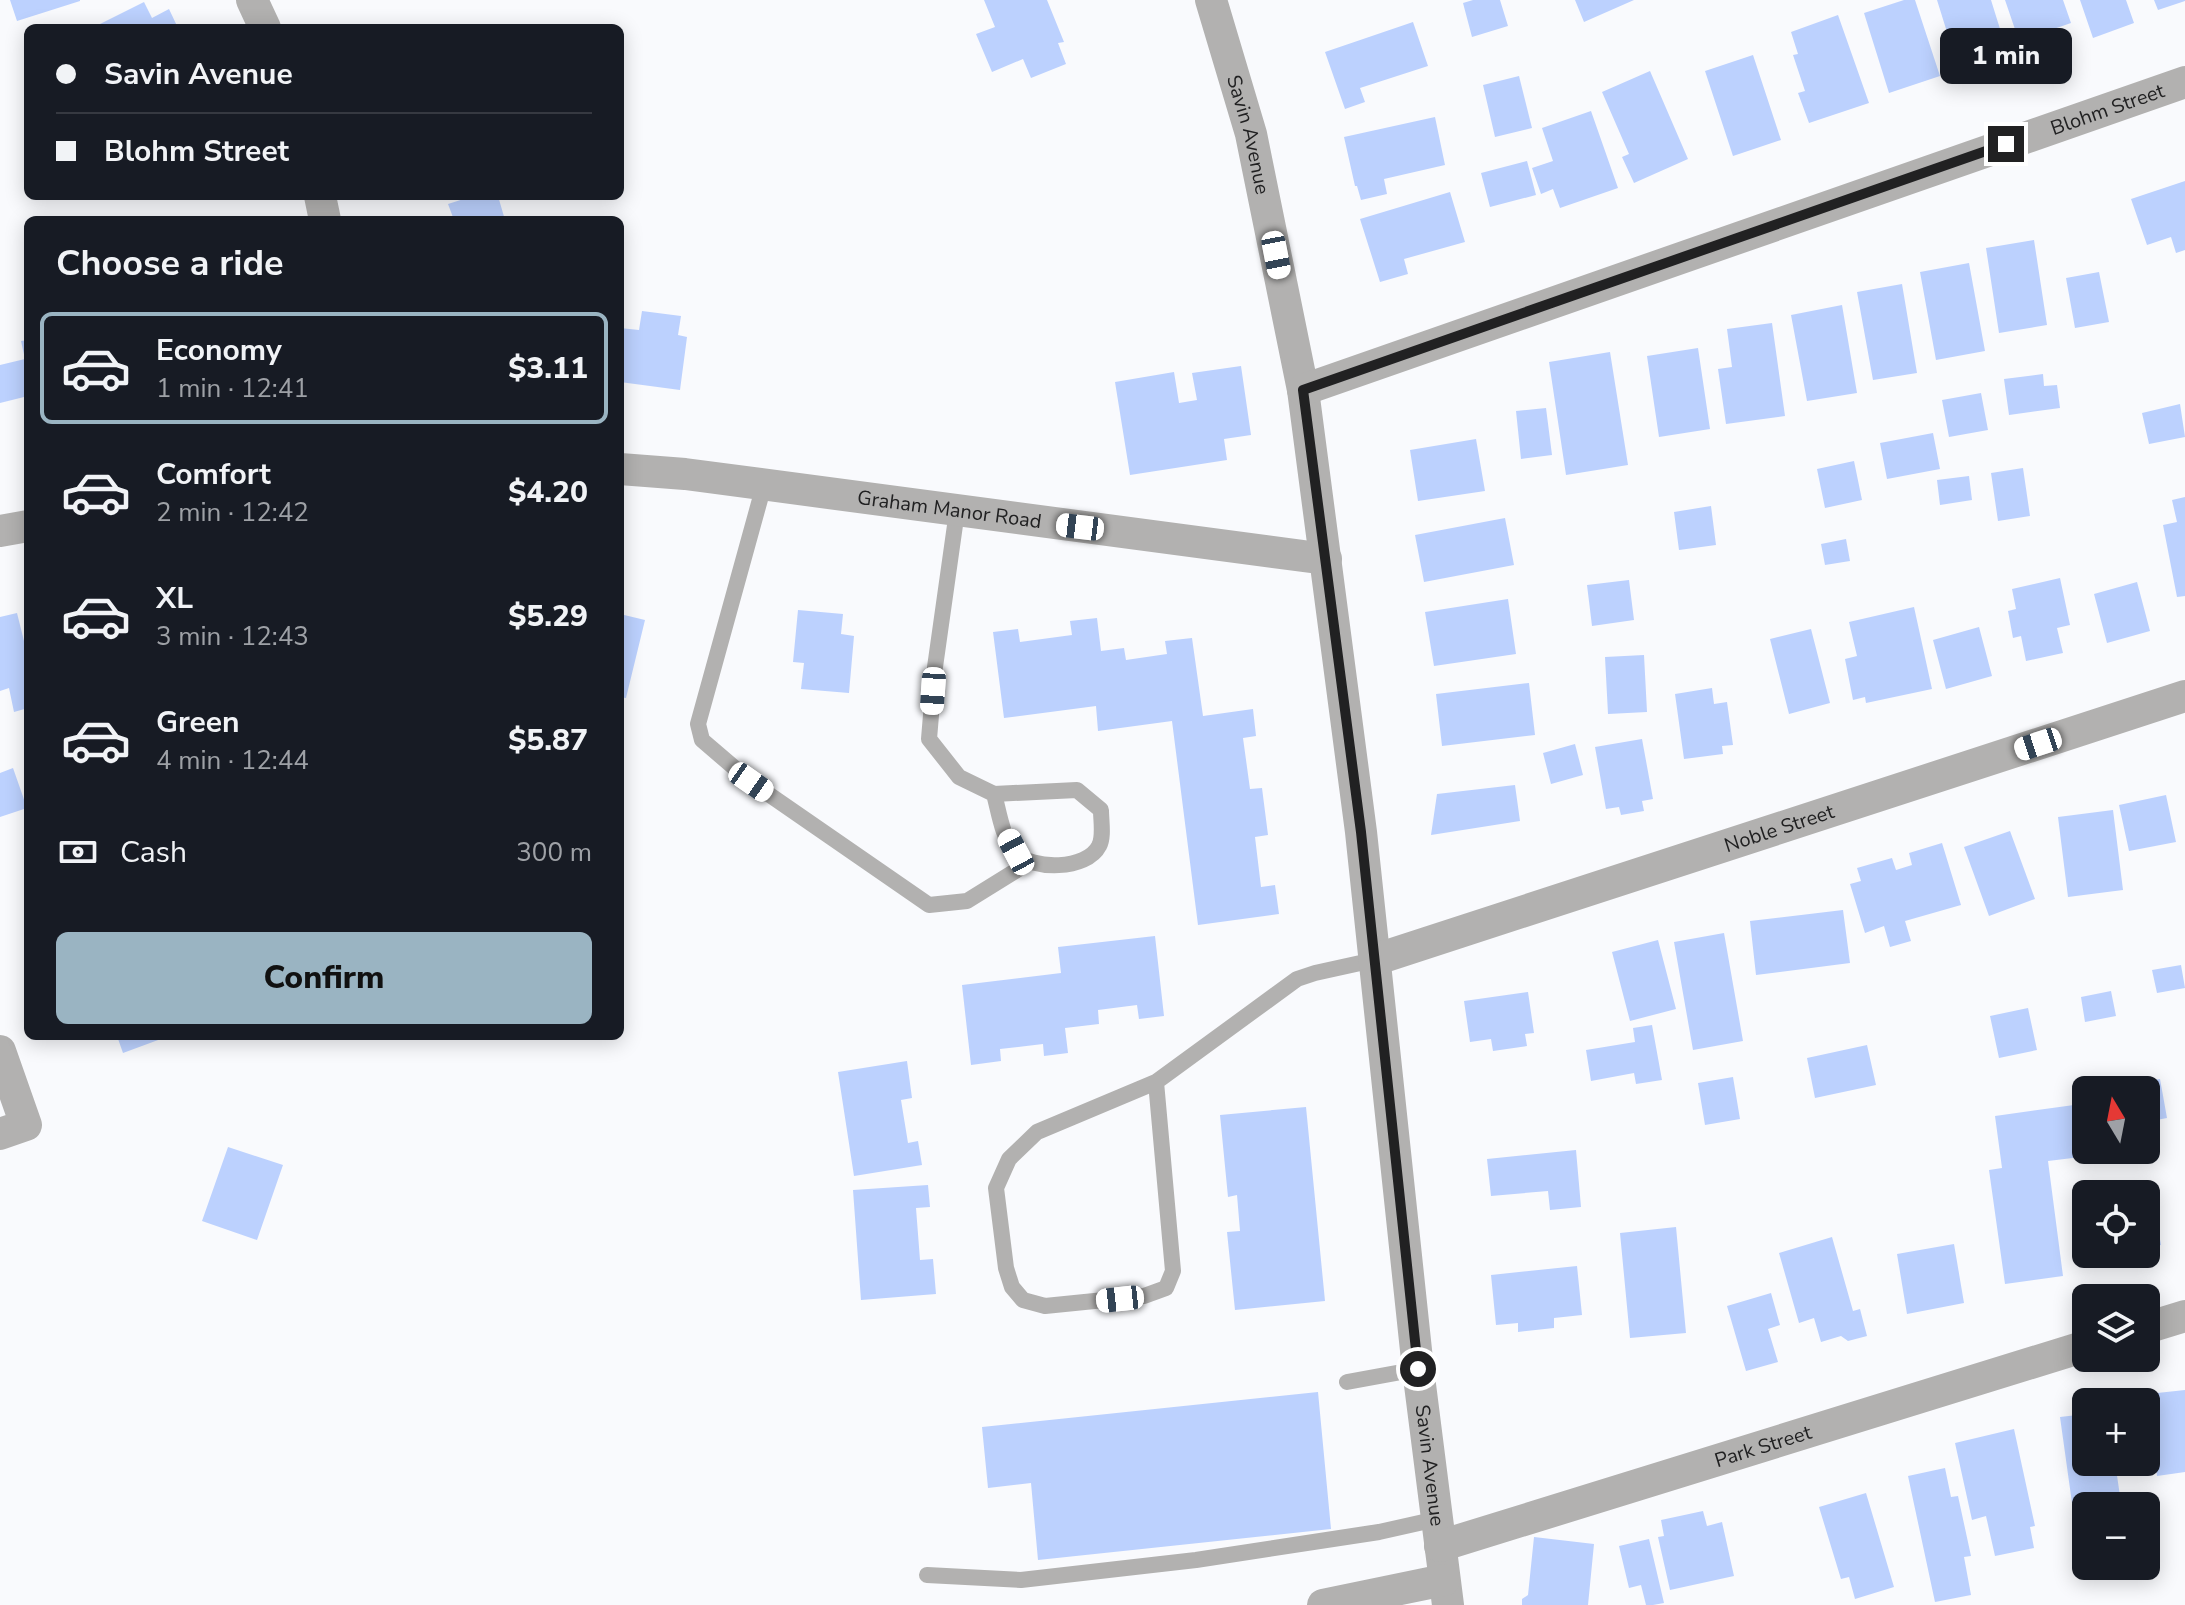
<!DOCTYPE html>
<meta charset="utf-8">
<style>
body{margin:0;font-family:"Nunito Sans",sans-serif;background:#20242c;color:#f1f3f6;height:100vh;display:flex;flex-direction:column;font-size:30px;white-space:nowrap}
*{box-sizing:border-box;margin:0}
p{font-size:26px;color:#9ea1a6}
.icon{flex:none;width:44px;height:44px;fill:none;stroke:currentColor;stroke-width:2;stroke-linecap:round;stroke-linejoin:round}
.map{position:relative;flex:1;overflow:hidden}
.sheet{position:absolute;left:24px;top:216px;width:600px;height:824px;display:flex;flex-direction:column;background:#171b24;border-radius:12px;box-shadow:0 4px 20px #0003}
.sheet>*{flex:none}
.hud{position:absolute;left:24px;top:24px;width:600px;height:176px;border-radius:12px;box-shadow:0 4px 20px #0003;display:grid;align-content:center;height:176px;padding:0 32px;background:#171b24}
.needle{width:52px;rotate:350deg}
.fabs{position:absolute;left:2072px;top:1076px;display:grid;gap:16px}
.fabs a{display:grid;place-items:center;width:88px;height:88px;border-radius:12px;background:#171b24;box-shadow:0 4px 20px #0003;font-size:40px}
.end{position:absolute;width:36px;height:36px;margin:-18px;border:10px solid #212122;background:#fff;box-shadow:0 0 0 4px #fff}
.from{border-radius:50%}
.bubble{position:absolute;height:56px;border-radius:12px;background:#171b24;box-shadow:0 4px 20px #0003;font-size:26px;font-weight:800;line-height:56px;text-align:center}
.car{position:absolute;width:24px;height:48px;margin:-24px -12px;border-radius:10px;box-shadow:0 0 6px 2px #0007;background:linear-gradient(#fff 24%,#345 0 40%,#fff 0 76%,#345 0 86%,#fff 0)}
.hud b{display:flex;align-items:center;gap:28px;height:76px;font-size:30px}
.hud b+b{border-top:2px solid #363941}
.hud i{width:20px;height:20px;background:#f1f3f6}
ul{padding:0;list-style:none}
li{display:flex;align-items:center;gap:24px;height:112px;margin:0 16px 12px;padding:0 16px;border:4px solid transparent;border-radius:12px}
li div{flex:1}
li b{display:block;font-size:30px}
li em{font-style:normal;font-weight:800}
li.current{border-color:#9ab4c2}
li>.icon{width:72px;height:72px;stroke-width:1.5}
h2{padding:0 32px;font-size:36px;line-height:96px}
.pay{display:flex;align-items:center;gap:20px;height:88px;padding:0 32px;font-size:30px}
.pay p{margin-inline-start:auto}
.primary-button{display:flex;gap:16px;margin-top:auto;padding:16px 32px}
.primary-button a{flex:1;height:92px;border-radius:12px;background:#9ab4c2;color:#111;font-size:32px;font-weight:800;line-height:92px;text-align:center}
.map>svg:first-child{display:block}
</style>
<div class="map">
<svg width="2185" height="1605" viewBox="0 0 2185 1605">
<rect width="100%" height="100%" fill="#f9fafd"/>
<path fill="#bcd1fe" d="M10,0H80V1L17,21Z
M984,0H1047L1064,42L1058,43L1066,64L1031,78L1023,59L992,72L976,34L995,27Z
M1473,0H1500L1508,26L1472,37L1463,3Z
M1575,0H1634L1584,22Z
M1904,0H1915L1940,76L1889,93L1864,13Z
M1937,0H1991L2010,61L1961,77Z
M2005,0H2063L2071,23L2019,41Z
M2080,0H2126L2134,23L2093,38Z
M2154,0H2185V1L2158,10Z
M144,2L152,18L169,9L178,28H92Z
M1838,15L1869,103L1809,123L1798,93L1805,91L1793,55L1798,54L1791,32Z
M1413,22L1428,66L1360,88L1365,102L1345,109L1325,52Z
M1753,55L1781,140L1733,156L1705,71Z
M1650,71L1688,159L1634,183L1622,157L1629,154L1602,92Z
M1519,76L1532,128L1495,137L1483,85Z
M1591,111L1618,188L1560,208L1553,189L1541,194L1532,168L1553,161L1542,128Z
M1435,117L1445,165L1384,179L1387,194L1361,200L1357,186H1355L1344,137Z
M1527,161L1536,195L1490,207L1481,173Z
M2185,181V250L2176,253L2171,237L2147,245L2131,199Z
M1450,192L1465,242L1404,259L1408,274L1380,282L1360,219Z
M473,196H498L505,220H454L448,204Z
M2034,240L2047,325L1999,333L1986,248Z
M1969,263L1985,351L1936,360L1920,272Z
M2099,272L2109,322L2075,328L2066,278Z
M1902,284L1917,373L1873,380L1857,292Z
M1842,305L1857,393L1807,401L1791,315Z
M642,311L681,316L678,335L687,337L680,390L620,382V328L639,330Z
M1772,323L1785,416L1726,424L1718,369L1732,367L1727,329Z
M28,340V396L0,403V365L25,359L21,341Z
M1698,348L1710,429L1659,437L1647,356Z
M1610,352L1628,465L1566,475L1549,362Z
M1241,366L1251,435L1224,439L1227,460L1130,475L1115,382L1174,372L1179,403L1197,400L1192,373Z
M2043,374L2044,386L2057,385L2060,408L2009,415L2004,379Z
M1981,393L1988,430L1949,437L1942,400Z
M2180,404L2185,437L2149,444L2142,413Z
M1546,408L1552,455L1521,459L1516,411Z
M1933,433L1940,469L1887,479L1880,443Z
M1476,439L1485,491L1418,501L1410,450Z
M1854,461L1862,500L1825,508L1817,469Z
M2023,468L2030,516L1998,521L1991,473Z
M1969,476L1972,500L1940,505L1937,480Z
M2185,497V596L2177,597L2163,525L2177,522L2172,500Z
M1711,506L1716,545L1679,550L1674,512Z
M1505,518L1514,565L1424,582L1415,535Z
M1846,539L1850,561L1825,565L1821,544Z
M2060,578L2070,625L2057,628L2063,653L2026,661L2021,636L2013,638L2008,611L2016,609L2012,589Z
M1629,580L1634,620L1592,626L1587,585Z
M2137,582L2150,631L2107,643L2094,594Z
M1508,599L1516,654L1434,666L1425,612Z
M1914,607L1932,689L1866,703L1865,697L1853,700L1845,659L1857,656L1849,622Z
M798,610L843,614L841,634L854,636L849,693L801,689L804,663L793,662Z
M17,613L28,657V708L14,712L9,688L0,691V617Z
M620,614L645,620L626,698L620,697Z
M1097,618L1101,651L1124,648L1126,660L1167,654L1165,641L1192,638L1203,716L1253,709L1256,736L1243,738L1250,789L1262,788L1268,835L1255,837L1261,887L1275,885L1279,914L1198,925L1172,721L1098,731L1096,706L1004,718L993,632L1018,629L1020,642L1072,635L1070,621Z
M1979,627L1992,676L1946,689L1933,640Z
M1811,629L1830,703L1789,714L1770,639Z
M1644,655L1647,712L1608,714L1605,657Z
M1529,683L1535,735L1442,746L1436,694Z
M1712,688L1714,704L1727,702L1733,745L1722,746L1723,754L1684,759L1675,694Z
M1642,739L1653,799L1642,801L1644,811L1621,815L1619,807L1606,809L1595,747Z
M1575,744L1583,775L1551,784L1543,753Z
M13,768L27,808L0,817V773Z
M1515,785L1520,821L1431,835L1437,794Z
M2166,795L2176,842L2129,851L2119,805Z
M2113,810L2123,890L2068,897L2058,817Z
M2010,831L2035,899L1989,916L1964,847Z
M1942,843L1961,905L1905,921L1911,941L1890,947L1884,926L1865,933L1850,884L1861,881L1857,868L1892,858L1896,870L1912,865L1909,853Z
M1843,910L1850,963L1756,975L1750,921Z
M1724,933L1743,1041L1693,1050L1674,942Z
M1155,936L1164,1016L1139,1019L1137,1005L1098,1010L1099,1024L1065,1028L1068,1053L1044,1056L1043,1044L1000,1049L1001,1061L971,1065L962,985L1061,973L1058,947Z
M1658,940L1676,1009L1630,1021L1612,952Z
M2181,965L2185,988L2157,993L2152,970Z
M2111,991L2116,1016L2085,1022L2081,997Z
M1528,992L1534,1033L1525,1034L1527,1046L1493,1051L1491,1039L1470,1042L1464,1001Z
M2028,1008L2037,1050L1999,1058L1990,1016Z
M1652,1025L1662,1080L1636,1084L1634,1073L1591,1081L1586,1050L1635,1042L1633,1028Z
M117,1036H169L123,1053Z
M1867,1045L1876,1085L1815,1098L1807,1058Z
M907,1061L912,1098L901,1100L908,1143L918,1141L922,1165L854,1176L838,1072Z
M1733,1077L1740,1119L1705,1125L1698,1083Z
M2160,1079L2167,1118L2146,1122V1090H2140L2139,1082Z
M2074,1105L2081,1157L2048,1161L2063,1276L2005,1284L1989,1170L2002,1168L1995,1116Z
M1306,1107L1325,1301L1235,1310L1227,1232L1240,1231L1237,1195L1228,1197L1220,1115Z
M228,1147L283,1165L257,1240L202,1221Z
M1576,1150L1581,1207L1550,1210L1548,1191L1491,1196L1487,1159Z
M928,1185L930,1207L916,1208L920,1260L933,1259L936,1294L861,1300L853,1190Z
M2151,1188L2161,1245L2146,1248V1194L2128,1192Z
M1676,1227L1686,1333L1630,1338L1620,1233Z
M1832,1237L1853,1311L1860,1309L1867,1336L1848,1341L1841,1336L1821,1342L1814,1318L1799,1323L1779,1253Z
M1954,1244L1964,1303L1907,1314L1897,1254Z
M1577,1266L1582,1315L1554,1318V1328L1518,1332V1323L1496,1325L1491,1275Z
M1771,1293L1780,1325L1768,1329L1778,1362L1746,1371L1727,1306Z
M2185,1390V1472L2157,1476L2148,1394Z
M1318,1392L1331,1529L1038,1560L1031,1483L988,1488L982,1427Z
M2086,1414V1462H2115L2120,1496L2072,1503L2060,1417Z
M2014,1429L2035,1526L2030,1527L2034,1548L1995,1556L1986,1516L1972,1520L1955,1443Z
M1945,1468L1951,1497L1958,1496L1971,1556L1964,1557L1971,1595L1935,1602L1908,1476Z
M1866,1493L1894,1587L1855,1599L1849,1577L1841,1579L1819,1507Z
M1703,1511L1707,1526L1722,1522L1734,1576L1670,1590L1658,1537L1664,1536L1661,1520Z
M1534,1537L1594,1544L1588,1605H1522V1599L1528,1595Z
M1649,1539L1664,1603L1653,1605H1646L1641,1585L1629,1588L1619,1546Z"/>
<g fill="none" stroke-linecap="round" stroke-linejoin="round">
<path stroke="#b2b1b0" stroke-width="16" d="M764,485L698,724L702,740L751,782L929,905L967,901L1030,862
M957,511L935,667L929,739L959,777L994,794L1077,790L1101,810C1101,821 1104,837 1099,846C1087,870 1032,871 1015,852C1002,837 999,812 994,794
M1156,1082L1173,1271L1166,1288L1144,1296L1045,1306L1023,1300L1012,1287L1006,1268L996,1188L1009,1159L1037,1132L1156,1082L1297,979L1315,973L1374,960
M1347,1382L1418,1369
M927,1575L1021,1580L1196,1560L1379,1532L1437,1519"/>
<g stroke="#b2b1b0" stroke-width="32">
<path d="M252,0L265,28"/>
<path id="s1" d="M1211,0L1251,134L1303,390L1361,832L1418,1369L1448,1605"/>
<path d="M320,196L325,220"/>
<path id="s2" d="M1303,390L2185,82"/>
<path id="s3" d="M620,469L685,474L1326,559"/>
<path d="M0,531L28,526"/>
<path id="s4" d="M1374,960L2185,696"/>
<path d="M0,1051L26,1125L0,1134"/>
<path d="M2146,1328L2185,1316"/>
<path id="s5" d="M1440,1546L2086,1346"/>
<path d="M1323,1605L1444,1580"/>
</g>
</g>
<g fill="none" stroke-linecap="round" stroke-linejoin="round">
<path stroke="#212122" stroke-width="10" d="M1418,1369L1361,832L1303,390L2006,144"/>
</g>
<g text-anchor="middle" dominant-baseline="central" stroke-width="7" stroke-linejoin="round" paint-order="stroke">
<g font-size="20" fill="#212122" stroke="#f9fafd">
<text stroke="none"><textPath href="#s2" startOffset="852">Blohm Street</textPath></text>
<text stroke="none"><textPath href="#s1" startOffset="140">Savin Avenue</textPath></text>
<text stroke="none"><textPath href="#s3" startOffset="332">Graham Manor Road</textPath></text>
<text stroke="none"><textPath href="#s4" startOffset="426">Noble Street</textPath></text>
<text stroke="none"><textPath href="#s5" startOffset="338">Park Street</textPath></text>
<text stroke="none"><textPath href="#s1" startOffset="1484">Savin Avenue</textPath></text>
</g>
</g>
</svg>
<div class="fabs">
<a><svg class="needle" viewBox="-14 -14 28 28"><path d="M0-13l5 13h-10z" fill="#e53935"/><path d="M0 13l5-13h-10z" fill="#9ea1a6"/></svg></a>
<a><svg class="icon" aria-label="locate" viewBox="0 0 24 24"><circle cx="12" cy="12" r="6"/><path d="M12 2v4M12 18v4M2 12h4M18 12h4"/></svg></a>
<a><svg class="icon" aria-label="layers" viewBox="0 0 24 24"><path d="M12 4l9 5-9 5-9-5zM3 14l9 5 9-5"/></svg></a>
<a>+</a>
<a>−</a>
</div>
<i class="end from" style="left:1418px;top:1369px"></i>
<i class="end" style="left:2006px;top:144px"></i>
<div class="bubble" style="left:1940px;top:28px;width:132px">1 min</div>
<i class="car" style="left:1276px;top:255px;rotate:169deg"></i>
<i class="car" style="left:1080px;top:527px;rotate:277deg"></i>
<i class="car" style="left:933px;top:691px;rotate:184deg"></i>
<i class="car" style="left:2038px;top:744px;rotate:252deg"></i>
<i class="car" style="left:751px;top:782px;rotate:125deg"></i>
<i class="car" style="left:1016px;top:852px;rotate:332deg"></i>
<i class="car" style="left:1120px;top:1299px;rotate:264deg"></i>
<div class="hud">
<b><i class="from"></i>Savin Avenue</b>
<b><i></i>Blohm Street</b>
</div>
<section class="sheet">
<h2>Choose a ride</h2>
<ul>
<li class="current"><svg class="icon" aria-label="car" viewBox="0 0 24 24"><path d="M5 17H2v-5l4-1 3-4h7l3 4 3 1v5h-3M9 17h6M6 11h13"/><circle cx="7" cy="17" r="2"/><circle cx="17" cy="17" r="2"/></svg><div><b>Economy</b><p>1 min · 12:41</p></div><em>$3.11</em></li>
<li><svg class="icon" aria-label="car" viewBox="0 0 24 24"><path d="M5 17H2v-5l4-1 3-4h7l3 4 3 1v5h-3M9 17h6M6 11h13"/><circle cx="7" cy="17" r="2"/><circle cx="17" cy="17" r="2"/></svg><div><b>Comfort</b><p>2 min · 12:42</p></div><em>$4.20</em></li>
<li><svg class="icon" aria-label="car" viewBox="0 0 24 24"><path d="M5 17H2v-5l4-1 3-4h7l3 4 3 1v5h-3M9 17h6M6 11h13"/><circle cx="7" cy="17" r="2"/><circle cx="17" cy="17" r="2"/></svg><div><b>XL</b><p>3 min · 12:43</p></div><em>$5.29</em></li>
<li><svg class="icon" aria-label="car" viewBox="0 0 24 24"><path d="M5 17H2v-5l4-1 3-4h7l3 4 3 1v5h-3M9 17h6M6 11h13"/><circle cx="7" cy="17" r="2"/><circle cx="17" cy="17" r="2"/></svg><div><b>Green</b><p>4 min · 12:44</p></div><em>$5.87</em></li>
</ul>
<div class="pay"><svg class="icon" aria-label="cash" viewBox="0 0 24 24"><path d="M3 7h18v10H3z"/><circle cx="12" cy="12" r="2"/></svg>Cash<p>300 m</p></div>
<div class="primary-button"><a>Confirm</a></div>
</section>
</div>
